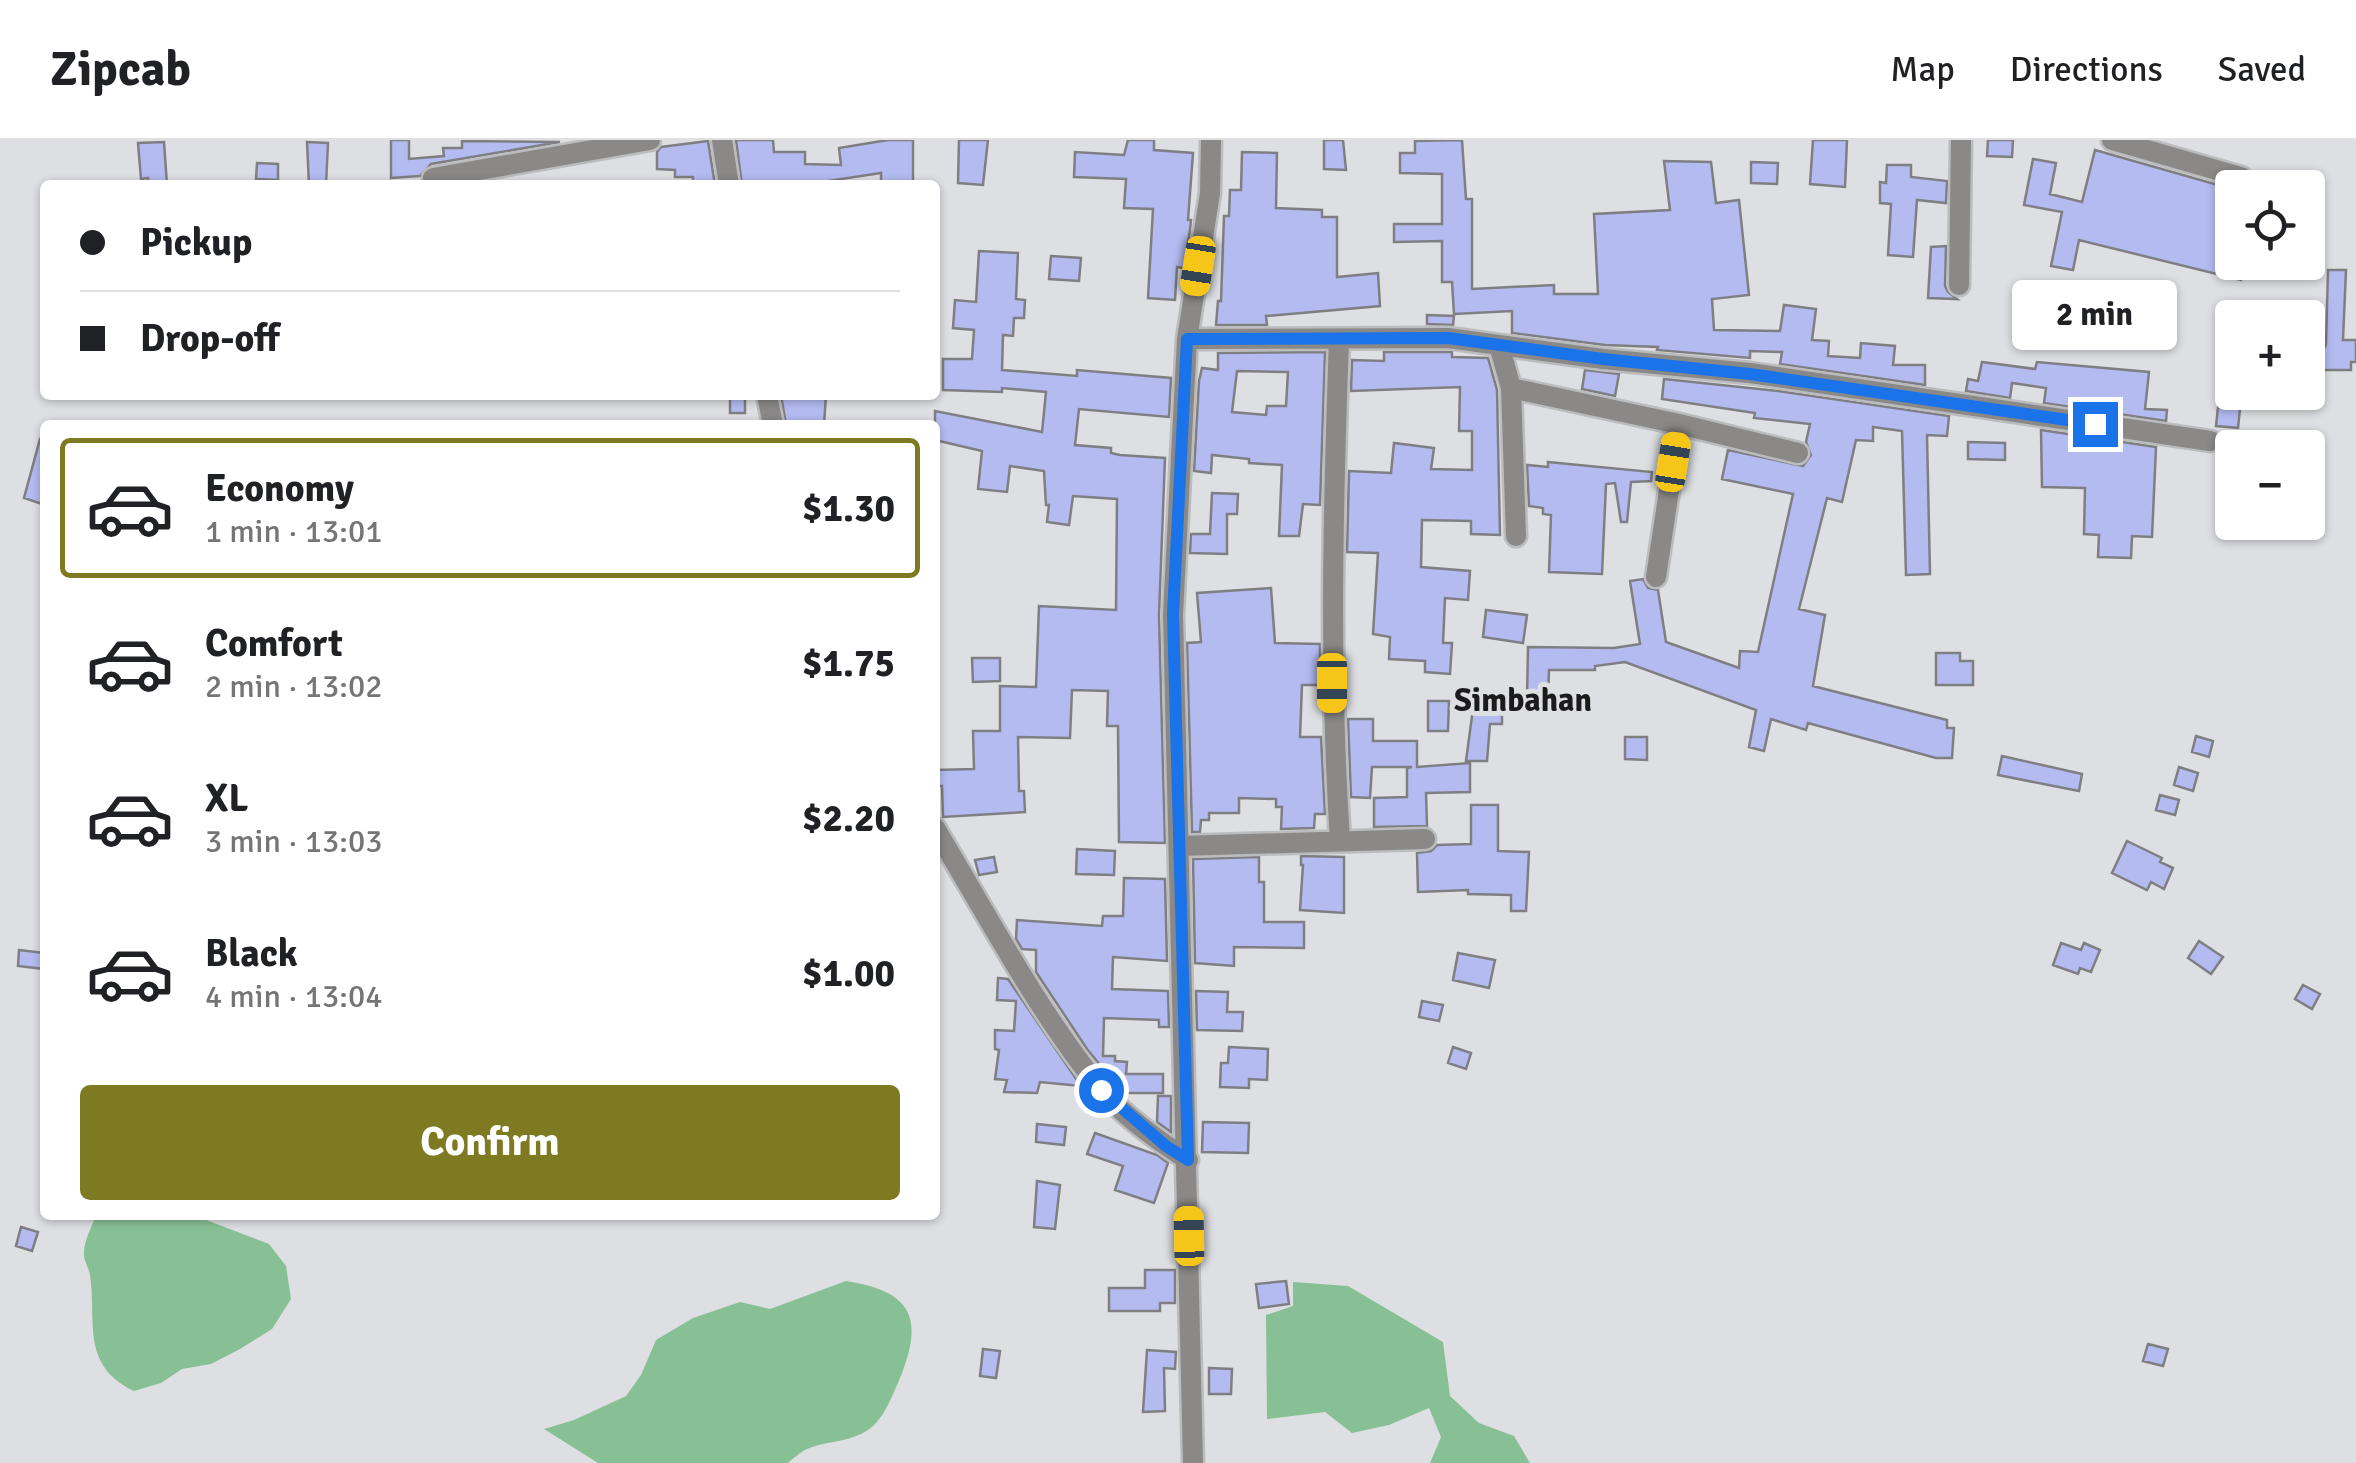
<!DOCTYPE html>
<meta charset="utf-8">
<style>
body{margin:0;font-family:Signika,sans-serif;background:#f2f2f2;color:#202124;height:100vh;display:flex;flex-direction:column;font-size:38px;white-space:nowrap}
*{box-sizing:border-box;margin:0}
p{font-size:32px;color:#757577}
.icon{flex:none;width:55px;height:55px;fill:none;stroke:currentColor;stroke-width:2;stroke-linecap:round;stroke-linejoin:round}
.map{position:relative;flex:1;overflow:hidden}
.drawer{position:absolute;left:40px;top:280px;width:900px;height:800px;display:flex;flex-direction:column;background:#fff;border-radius:10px;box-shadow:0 2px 8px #0004}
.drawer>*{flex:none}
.guide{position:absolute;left:40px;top:40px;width:900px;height:220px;border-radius:10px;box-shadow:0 2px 8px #0004;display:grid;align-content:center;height:220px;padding:0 40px;background:#fff}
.buttons{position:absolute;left:2215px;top:30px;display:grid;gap:20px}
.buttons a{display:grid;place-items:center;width:110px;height:110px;border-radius:10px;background:#fff;box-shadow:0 2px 8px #0004;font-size:50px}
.end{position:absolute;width:45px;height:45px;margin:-22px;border:12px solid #1a73e8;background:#fff;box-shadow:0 0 0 5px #fff}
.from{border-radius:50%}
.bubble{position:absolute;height:70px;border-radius:10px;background:#fff;box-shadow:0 2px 8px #0004;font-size:32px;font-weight:800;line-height:70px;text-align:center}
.car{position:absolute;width:30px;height:60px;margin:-30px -15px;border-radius:12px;box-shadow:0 0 8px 2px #0007;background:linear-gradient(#f5c518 24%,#345 0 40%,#f5c518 0 76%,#345 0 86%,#f5c518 0)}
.guide b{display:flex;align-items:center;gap:35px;height:95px;font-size:38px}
.guide b+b{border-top:2px solid #e0e0e0}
.guide i{width:25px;height:25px;background:#202124}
ul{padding:18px 0 0;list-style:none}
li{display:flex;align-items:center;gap:30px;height:140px;margin:0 20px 15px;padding:0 20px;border:5px solid transparent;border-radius:10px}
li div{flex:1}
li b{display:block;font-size:38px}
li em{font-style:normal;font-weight:800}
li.current{border-color:#7d7a21}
li>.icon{width:90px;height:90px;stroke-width:1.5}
.action{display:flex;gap:20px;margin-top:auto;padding:20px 40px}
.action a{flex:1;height:115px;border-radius:10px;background:#7d7a21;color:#fff;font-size:40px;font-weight:800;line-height:115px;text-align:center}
header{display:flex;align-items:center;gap:60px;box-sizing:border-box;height:140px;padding:0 50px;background:#fff;border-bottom:2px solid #e0e0e0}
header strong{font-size:48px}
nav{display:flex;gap:55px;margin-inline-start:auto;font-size:35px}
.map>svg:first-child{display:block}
</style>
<header>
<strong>Zipcab</strong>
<nav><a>Map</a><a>Directions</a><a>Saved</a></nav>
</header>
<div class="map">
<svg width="2356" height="1323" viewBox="0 0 2356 1323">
<rect width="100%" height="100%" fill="#dedfe2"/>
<path fill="#88c095" d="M96,1075H193L269,1104L286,1126L291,1159L272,1189L240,1209L211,1224L182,1229L161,1243L134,1251C80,1225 97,1182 90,1135C89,1128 83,1120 84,1112C84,1101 92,1086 96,1075Z
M846,1141C911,1151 925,1177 900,1238C893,1254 886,1274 873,1286C854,1303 828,1300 807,1309C800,1312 793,1319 788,1323H598L544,1289L574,1280L626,1256L641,1235L656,1200L693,1178L740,1162L770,1169Z
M1293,1142L1348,1146L1443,1202L1450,1256L1479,1283L1514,1296L1530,1323H1430L1441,1297L1429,1268L1389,1285L1352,1293L1325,1272L1267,1279L1266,1175L1293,1166Z"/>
<path fill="#b4bbf1" stroke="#7f7f83" stroke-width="2.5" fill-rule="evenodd" d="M391,0H409V19L444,16L443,8H462V1L560,2L431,24L420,36L391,38Z
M736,0H773L774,12H805V24L841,25L839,8L888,0H913V43L881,45V33L828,41V45H742Z
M959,0H988L983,45L958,43Z
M1128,0H1154V10L1193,13L1188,80H1191L1190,90L1184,128L1177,127L1175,160L1148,158L1153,69L1124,68L1126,39L1074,37L1075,12L1124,15Z
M1324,0H1343L1346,30L1324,29Z
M1462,0L1466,59H1472V149L1554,145V154H1598L1594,74L1670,70L1664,21L1711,22L1716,63L1739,60L1749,155L1712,159L1714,190L1780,191L1784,165L1816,169L1812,200L1829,201L1828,216L1860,218L1861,203L1895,206L1893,225H1925V245L1780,224L1782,212L1750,211V218L1657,210L1658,207L1605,205L1512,193V171L1454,174L1452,142H1442V101L1394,102V84H1442V34L1400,33V13H1415V1Z
M1813,0H1847L1845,47L1810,44Z
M1988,0H2013L2012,17L1987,16Z
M708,1L715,45H693V37H675V30L657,29V12L661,7Z
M164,2L167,45H149L148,38L141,39L138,3Z
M307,2L328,3L326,45H309Z
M2095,10L2232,49V122H2245L2241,140L2079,100L2073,130L2051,126L2062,72L2024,65L2033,19L2056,23L2050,54L2082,62Z
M1242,12L1277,13L1276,68L1322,70V77H1337V137L1378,133L1380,166L1266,176L1267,185H1216L1218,161H1221L1224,76H1229L1230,50H1241Z
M1751,22L1778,23L1777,44L1751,43Z
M257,23L278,24V40L256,39Z
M1887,25H1911V37L1947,41L1946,63L1917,60L1913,117L1888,115L1891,64L1880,63V42L1886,43Z
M2308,76H2323L2322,103L2308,102Z
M1946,106L1945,146L1948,152L1957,159L1928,158L1931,107Z
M979,111L1018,113L1016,159L1025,160L1024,178H1014L1013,196L1003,195L1002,230L1077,236V230L1171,238L1169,277L1079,269L1075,305L1111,308V313L1120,315L1165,318L1159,475L1165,703L1119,702L1118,586H1107L1108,551L1072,550L1070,598L1018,597L1019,651H1024L1025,672L943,677L942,646H935V630L974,629L973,591H1000V546L1036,547L1039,466L1116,470L1117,359L1073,356L1069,385L1047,382L1049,365H1046L1044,331L1010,326L1007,352L978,349L982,311L935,300V271L1042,292L1046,252L1002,248V252L943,250V219H972L974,190L953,188L955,160L976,162Z
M1051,116L1081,118L1079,141L1049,139Z
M2328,130H2346L2343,200H2356V222H2351V230H2308V207H2325L2326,204Z
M1427,175L1454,176L1453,185L1427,184Z
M1325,212L1320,365L1303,364L1299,396H1279L1282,325L1249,323V319L1212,315L1211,333L1194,331L1199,241L1202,228L1218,230V213ZM1237,231L1288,232L1286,266H1267L1266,275L1232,272Z
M1384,212H1452V217L1488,218L1497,250L1500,395L1471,394V381L1422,380L1421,427L1470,431L1468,460L1445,458L1443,503H1452L1450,534L1425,532V521L1389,519L1390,497L1373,494L1378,413L1347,412L1349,331L1391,333L1394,303L1434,308L1431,329L1472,330V291H1459L1460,247L1351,251L1352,220L1384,221Z
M1982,222L2035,229L2037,222L2149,232L2145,269L2167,270L2166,281L2044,263L2046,248L2012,243L2010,258L1966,251L1968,239L1978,241Z
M1585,230L1619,234L1615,256L1582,249Z
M1664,239L1778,251L1949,276L1947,296L1927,295L1930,434L1906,435L1902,291L1873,287V301L1856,300L1842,362L1827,358L1799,469L1825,475L1813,546L1947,580V588H1954L1952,618H1936L1808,583L1806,590L1771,579L1764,611L1749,607L1756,570L1625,522L1595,526V530H1549L1548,558H1527L1528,507L1614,508L1640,504L1630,441L1643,439L1648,448L1658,450L1666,502L1739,528L1740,511L1758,512L1793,354L1722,339L1728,310L1803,326L1811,315L1806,302L1810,284L1754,278L1755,273L1662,259Z
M730,255H745V273H730Z
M781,255H826L824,285H786Z
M2218,267L2240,269L2238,288L2216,286Z
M2041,290L2156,307L2152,397L2132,396L2131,418L2098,417L2099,395L2084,394L2085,348L2042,347Z
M40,299L45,300V365L24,358Z
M1968,302L2005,303V320L1968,319Z
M1548,322L1652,332L1651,341L1631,342L1627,382H1621L1615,343L1606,344L1602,434L1549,432L1551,375L1543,374V368L1529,366L1527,325L1548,327Z
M1212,353L1238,354L1237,374H1227V414L1190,413L1191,394H1210Z
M1271,448L1275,503L1320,504V545H1302L1300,597H1321L1325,674H1315L1314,688L1281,689L1282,667H1276V659L1239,658V673H1209V680H1201L1200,692H1192L1187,503L1201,502L1197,453Z
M1486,470L1527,475L1523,503L1483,497Z
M1936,513H1960V521H1973V545H1936Z
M972,518H1000V541L973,542Z
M1494,560H1502V584H1490L1487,621H1466L1474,561Z
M1428,561H1449L1448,591H1428Z
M1348,579H1373V601H1417V627L1470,623V652L1426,653L1427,686L1374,687V658L1407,657V628L1412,627H1372L1370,658L1351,657Z
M2196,596L2213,601L2209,617L2192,612Z
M1625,597H1647V620L1625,619Z
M2002,616L2082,634L2079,651L1998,635Z
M2179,627L2198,633L2193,651L2174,645Z
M2160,655L2179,660L2175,675L2156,670Z
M1471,665H1498V711L1529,712L1526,771H1511V755L1468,754V750L1418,752L1417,713L1431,711L1437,705L1471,704Z
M2127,701L2162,718L2160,722L2173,728L2164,749L2151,742L2147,750L2112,733Z
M1077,709L1115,711L1114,735L1076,734Z
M1301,716L1344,717V773L1300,770L1303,725H1301Z
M994,717L997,732L979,735L975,720Z
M1259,717V742H1264V782H1304V808L1234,807V826L1195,823L1193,719Z
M1124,738L1165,739L1167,821L1113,817L1112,849L1168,851L1169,887H1159V880L1104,878L1103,916H1115V921L1127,922L1126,934H1163V953H1123L1118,947L1087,909L1036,832V810L1022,809L1016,799L1017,780L1102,786L1103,776H1123Z
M2199,801L2223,817L2211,834L2188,818Z
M2061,803L2081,810L2084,803L2100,810L2091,832L2080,828L2078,834L2053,825Z
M19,810L45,813L44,829L18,826Z
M1458,813L1495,820L1489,848L1453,840Z
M998,838L1008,839L1081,946L1040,942L1037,953L1004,952L1007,940L995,939L999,910L995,909V890L1014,891L1016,861L997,860Z
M2303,845L2320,854L2312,869L2295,859Z
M1196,851L1228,852L1227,872H1243L1242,891L1197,890Z
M1422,861L1443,865L1439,881L1419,877Z
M1229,907L1268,909L1267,940L1249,939V948L1220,947L1221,923H1228Z
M1453,907L1471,913L1466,929L1448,923Z
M1158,956H1171V992L1157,982Z
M1203,982L1249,983L1248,1013L1202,1012Z
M1037,984L1066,987L1064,1005L1036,1002Z
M1095,993L1157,1015L1168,1023L1154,1063L1115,1050L1123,1026L1087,1014Z
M1037,1041L1060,1045L1055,1089L1034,1087Z
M21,1087L38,1092L32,1111L16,1106Z
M1145,1130H1175V1163H1160V1171H1109V1148H1145Z
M1286,1141L1289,1164L1259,1168L1256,1144Z
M2148,1204L2168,1209L2163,1226L2143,1221Z
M983,1209L1000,1211L996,1238L980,1236Z
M1147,1210L1176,1212L1175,1229L1164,1228L1165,1271L1143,1272Z
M1209,1228L1232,1229L1231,1254H1209Z"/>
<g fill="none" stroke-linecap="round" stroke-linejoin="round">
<defs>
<path id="minor" d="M722,0L729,45
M2112,0L2241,37
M433,38L650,0
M1959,145L1961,0
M1187,199L1448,198L1603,219L1750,233L2210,301
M1339,199C1333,366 1329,533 1340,700
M1499,205L1511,248L1516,396
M1511,248L1679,284L1656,437
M767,255L773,285
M1679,284L1798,313
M935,688C987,775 1036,868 1099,947C1120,973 1160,1002 1188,1020
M1179,706L1425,699
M1193,1323L1173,475L1187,199L1210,53L1211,0"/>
</defs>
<use href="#minor" stroke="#bbbcbe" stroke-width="25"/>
<use href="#minor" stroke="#8a8988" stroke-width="20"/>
</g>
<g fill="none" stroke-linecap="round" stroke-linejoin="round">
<path stroke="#1a73e8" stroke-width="12" d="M1101,950L1166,1006L1188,1020L1173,474L1187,199L1448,198L1603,219L1750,234L2095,284"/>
</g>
<g text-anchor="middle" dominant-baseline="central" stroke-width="10" stroke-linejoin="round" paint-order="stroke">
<g font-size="32" font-weight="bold" fill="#1b1b1c" stroke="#dedfe2">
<text x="1523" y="560">Simbahan</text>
</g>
</g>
</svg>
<div class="buttons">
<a><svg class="icon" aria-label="locate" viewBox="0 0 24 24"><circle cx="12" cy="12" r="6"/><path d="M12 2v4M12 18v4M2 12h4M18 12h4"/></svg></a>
<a>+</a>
<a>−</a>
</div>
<i class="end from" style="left:1101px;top:950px"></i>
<i class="end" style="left:2095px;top:284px"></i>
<div class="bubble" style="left:2012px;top:140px;width:165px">2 min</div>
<i class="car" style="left:1198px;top:126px;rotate:189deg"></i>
<i class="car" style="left:1673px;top:322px;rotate:9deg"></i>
<i class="car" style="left:1332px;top:543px;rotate:180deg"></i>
<i class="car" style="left:1189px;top:1096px;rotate:359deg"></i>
<div class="guide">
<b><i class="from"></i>Pickup</b>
<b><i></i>Drop-off</b>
</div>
<section class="drawer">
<ul>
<li class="current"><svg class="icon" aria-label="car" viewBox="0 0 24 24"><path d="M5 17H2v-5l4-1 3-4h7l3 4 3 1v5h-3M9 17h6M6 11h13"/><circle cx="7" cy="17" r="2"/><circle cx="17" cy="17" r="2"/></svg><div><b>Economy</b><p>1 min · 13:01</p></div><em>$1.30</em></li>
<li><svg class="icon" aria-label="car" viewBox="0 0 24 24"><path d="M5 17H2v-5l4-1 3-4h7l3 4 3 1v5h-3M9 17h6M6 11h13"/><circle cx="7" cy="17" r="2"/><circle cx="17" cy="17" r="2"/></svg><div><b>Comfort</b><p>2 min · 13:02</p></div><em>$1.75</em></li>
<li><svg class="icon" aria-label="car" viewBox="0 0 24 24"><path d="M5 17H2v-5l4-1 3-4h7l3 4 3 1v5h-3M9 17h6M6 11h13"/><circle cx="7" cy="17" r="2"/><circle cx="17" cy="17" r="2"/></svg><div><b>XL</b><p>3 min · 13:03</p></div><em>$2.20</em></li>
<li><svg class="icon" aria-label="car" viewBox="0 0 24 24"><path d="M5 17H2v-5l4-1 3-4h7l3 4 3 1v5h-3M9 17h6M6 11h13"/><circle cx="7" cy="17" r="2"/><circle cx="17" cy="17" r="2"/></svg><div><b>Black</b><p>4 min · 13:04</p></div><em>$1.00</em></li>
</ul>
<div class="action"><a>Confirm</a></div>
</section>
</div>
